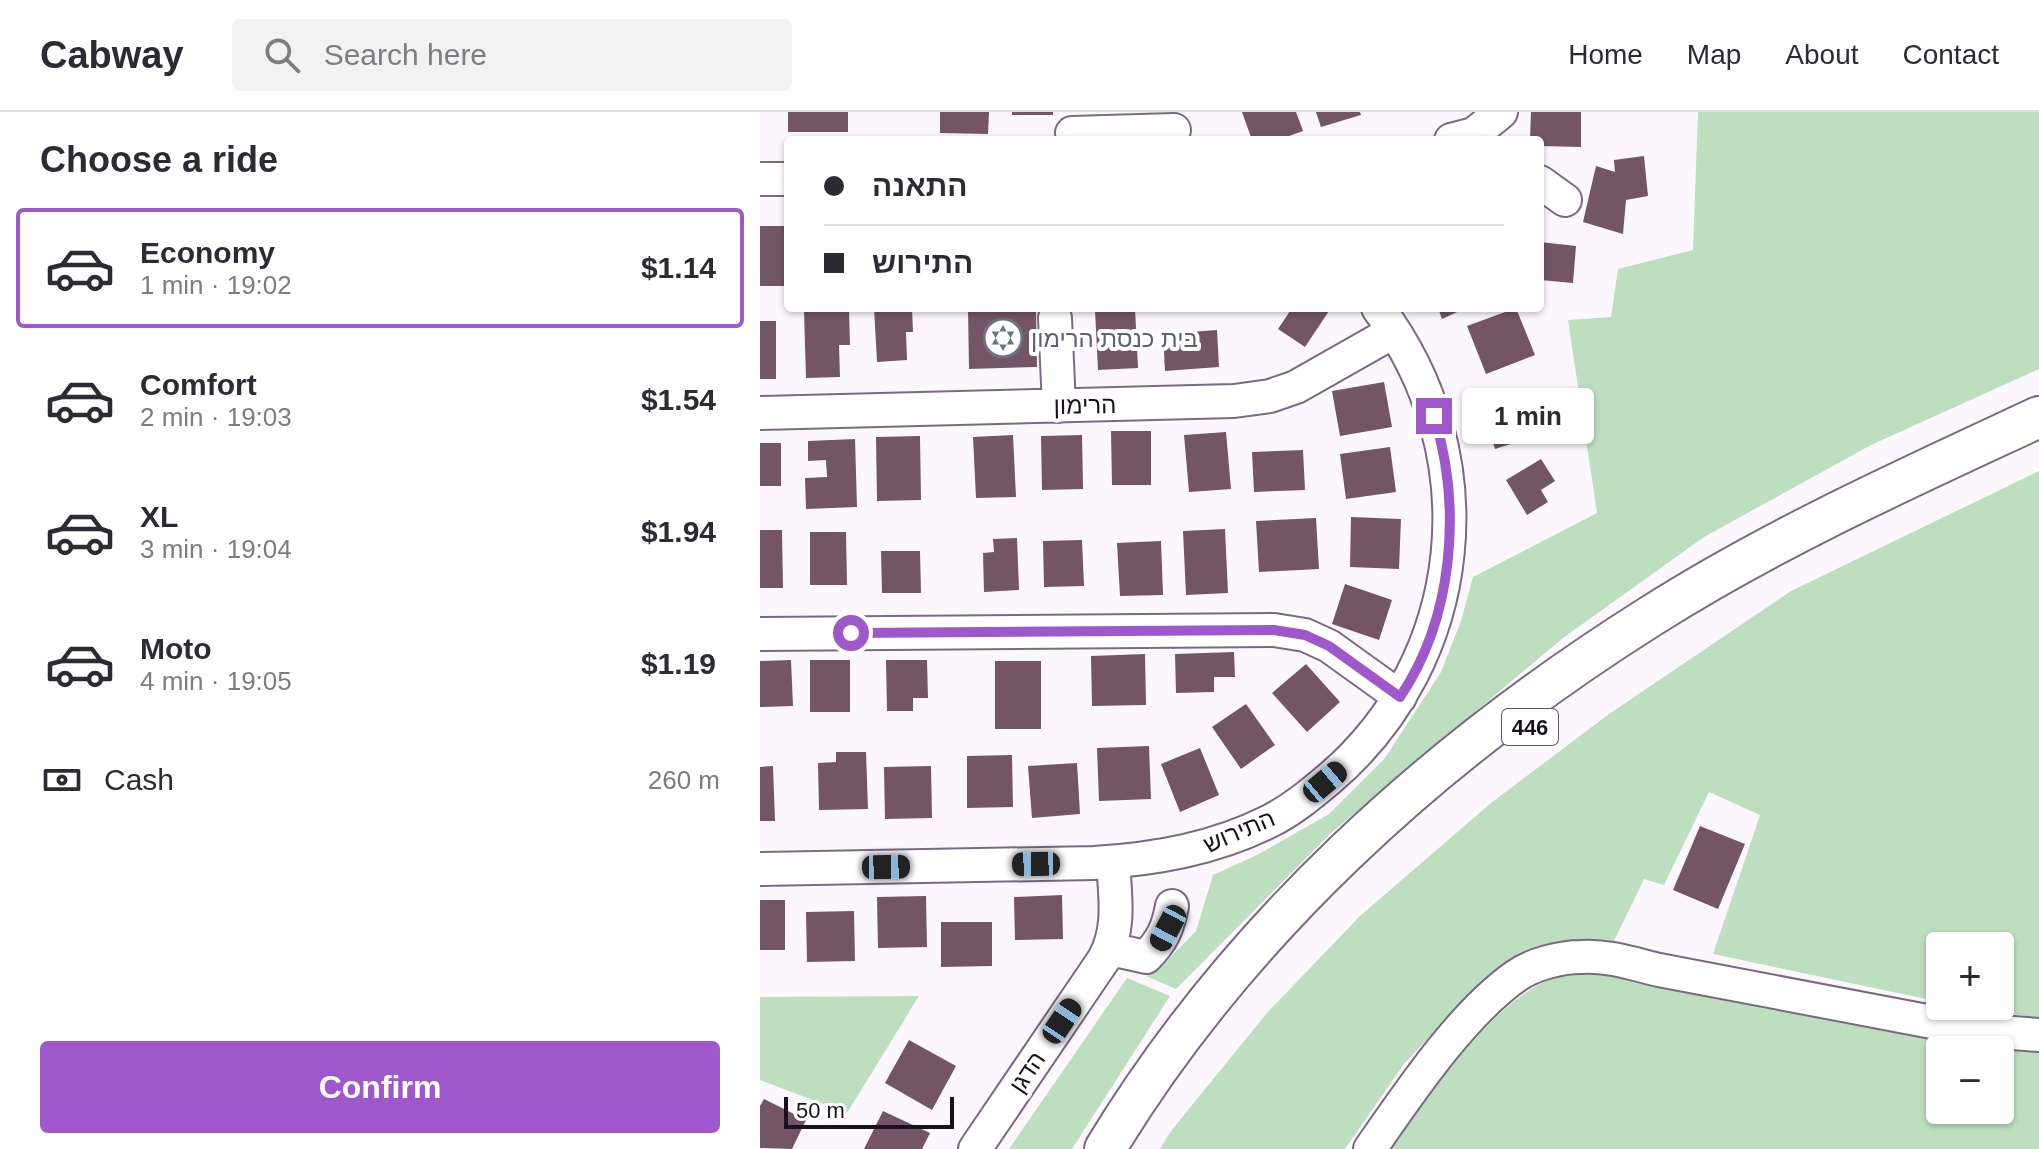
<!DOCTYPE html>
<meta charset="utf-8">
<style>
body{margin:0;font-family:Arial,Heebo,sans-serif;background:#f2f2f3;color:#2b2b33;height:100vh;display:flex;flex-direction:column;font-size:30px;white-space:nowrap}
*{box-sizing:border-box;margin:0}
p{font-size:26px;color:#7c7c81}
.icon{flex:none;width:44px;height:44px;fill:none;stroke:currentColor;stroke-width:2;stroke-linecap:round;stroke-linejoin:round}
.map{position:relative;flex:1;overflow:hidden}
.details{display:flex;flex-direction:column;background:#fff;width:760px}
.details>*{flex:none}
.banner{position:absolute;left:24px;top:24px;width:760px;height:176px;border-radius:8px;box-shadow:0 2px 6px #0004;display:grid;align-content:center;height:176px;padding:0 40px;background:#fff}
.fabs{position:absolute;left:1166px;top:820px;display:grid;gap:16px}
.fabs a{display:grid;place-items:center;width:88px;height:88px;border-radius:8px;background:#fff;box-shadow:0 2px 6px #0004;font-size:40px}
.scale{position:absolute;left:24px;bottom:20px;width:170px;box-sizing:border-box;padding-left:8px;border:4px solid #19121c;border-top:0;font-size:22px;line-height:28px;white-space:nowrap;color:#19121c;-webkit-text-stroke:6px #fff;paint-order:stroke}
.end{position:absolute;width:36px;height:36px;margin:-18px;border:10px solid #9f58cb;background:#fff;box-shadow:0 0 0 4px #fff}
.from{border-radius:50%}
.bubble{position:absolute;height:56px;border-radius:8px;background:#fff;box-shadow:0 2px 6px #0004;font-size:26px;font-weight:700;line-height:56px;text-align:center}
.car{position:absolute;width:24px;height:48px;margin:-24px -12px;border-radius:10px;box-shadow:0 0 6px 2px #0007;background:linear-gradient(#222 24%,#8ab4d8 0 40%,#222 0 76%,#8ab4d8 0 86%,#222 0)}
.banner b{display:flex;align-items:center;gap:28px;height:76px;font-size:30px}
.banner b+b{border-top:2px solid #e1e1e2}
.banner i{width:20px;height:20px;background:#2b2b33}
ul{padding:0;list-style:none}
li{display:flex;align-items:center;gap:24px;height:120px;margin:0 16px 12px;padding:0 24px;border:4px solid transparent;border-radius:8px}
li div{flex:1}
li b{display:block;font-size:30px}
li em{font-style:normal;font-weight:700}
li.current{border-color:#9f58cb}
li>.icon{width:72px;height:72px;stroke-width:1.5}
h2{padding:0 40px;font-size:36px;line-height:96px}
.pay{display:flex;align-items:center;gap:20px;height:88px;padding:0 40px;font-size:30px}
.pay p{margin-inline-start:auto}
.action{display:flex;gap:16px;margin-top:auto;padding:16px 40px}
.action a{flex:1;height:92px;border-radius:8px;background:#9f58cb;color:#fff;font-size:32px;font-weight:700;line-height:92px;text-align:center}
header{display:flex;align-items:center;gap:48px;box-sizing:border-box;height:112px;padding:0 40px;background:#fff;border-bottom:2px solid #e1e1e2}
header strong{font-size:38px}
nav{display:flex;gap:44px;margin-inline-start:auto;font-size:28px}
.search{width:560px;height:72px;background:#f2f2f3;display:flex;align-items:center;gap:20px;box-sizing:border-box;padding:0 28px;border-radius:8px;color:#7c7c81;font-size:30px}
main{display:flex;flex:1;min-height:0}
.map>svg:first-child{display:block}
</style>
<header>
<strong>Cabway</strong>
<div class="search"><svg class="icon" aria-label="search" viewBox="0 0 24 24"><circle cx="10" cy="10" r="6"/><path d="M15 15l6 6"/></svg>Search here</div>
<nav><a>Home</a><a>Map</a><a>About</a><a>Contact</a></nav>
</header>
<main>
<section class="details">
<h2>Choose a ride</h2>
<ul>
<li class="current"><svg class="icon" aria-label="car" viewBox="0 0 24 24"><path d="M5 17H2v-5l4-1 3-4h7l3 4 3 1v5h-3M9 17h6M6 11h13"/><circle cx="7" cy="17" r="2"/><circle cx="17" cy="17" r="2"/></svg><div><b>Economy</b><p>1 min · 19:02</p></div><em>$1.14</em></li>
<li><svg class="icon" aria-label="car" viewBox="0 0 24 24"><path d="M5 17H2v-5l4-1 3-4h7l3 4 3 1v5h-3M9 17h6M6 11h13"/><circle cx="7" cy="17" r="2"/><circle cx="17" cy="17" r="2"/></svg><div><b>Comfort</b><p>2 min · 19:03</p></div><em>$1.54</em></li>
<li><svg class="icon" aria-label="car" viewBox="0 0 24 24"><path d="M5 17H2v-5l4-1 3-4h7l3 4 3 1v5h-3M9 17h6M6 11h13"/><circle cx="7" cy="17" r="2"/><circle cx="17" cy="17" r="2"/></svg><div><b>XL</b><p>3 min · 19:04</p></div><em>$1.94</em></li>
<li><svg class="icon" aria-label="car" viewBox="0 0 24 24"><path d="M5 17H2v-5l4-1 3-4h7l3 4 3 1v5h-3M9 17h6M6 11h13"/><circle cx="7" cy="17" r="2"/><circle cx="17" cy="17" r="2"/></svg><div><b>Moto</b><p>4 min · 19:05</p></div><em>$1.19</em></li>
</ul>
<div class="pay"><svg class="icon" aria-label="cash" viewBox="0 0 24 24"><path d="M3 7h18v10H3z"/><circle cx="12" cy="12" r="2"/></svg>Cash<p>260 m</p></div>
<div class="action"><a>Confirm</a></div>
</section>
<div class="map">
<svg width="1279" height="1037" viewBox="0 0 1279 1037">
<rect width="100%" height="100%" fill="#fbf7fd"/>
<path fill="#bddfc0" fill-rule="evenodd" d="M938,0H1279V257L1111,333L944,425L803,526L570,722L416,877L386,864L404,852L436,819L453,763L499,742L569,702L625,646L681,560L701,509L713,465L837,401L808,208L851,205L858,157L933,138Z
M1279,359V906L1199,894H1240V834H1180V890L953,842L1000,703L949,680L904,773L884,767L853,831L757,845L719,872L644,952L585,1037H400L411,1019L507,901L600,804L731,691L849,602L1031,479Z
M819,857L1279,938V1037H630C670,983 728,894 790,867C799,863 809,860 819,857ZM1180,938H1240V998H1180Z
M367,866L410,884L312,1037H249Z
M159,884L87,1001L0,968V885Z"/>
<path fill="#735564" d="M28,0H88V20H28Z
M180,0H229L228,22L180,21Z
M252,0H293V3H252Z
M482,0H536L543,19L518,28H492Z
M556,0H600L601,3L561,15Z
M771,0H821V35L780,34V28H770Z
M884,44L888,84L866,88L863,122L823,110L836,54L855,60L854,48Z
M0,114H28V174H0Z
M780,130L816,134L813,171L780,168Z
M114,196H152L153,220H146L147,248L117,250Z
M208,196H276L277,255L209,257Z
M375,196L378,256L338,258L335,198Z
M532,196H571L545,235L518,217Z
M678,196H706L682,207Z
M756,196L775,243L726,262L707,214Z
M89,198L90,233H79L80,265L46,266L44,199Z
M0,209H16V267H0Z
M457,218L459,255L405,259L403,222Z
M624,270L632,315L580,324L572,279Z
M768,276L783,322L735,337L720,291Z
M351,319H391V373H352Z
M466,320L471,377L429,380L424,323Z
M253,323L256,385L216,386L213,325Z
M322,323L323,377L282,378L281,324Z
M160,324L161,388L117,389L116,325Z
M95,327L97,395L46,397L45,366L67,365L66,348L48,349V329Z
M0,331H21V374H0Z
M630,335L636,380L586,387L580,342Z
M543,338L545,378L494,380L492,340Z
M781,347L795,369L781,378L788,390L767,403L746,368Z
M591,405L641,407L639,457L590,455Z
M556,406L559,457L499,460L496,409Z
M465,417L468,481L426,483L423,419Z
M0,418H22L23,476H0Z
M50,420H86L87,473H50Z
M257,426L259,478L224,480L223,441L234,440L233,427Z
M322,428L324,474L284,475L283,429Z
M401,429L403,483L360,484L357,431Z
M121,439H160L161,481H122Z
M585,472L632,488L619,528L572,512Z
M474,540L475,565H454V580L416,581L415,542Z
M385,542L386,593L332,594L331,544Z
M31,548L33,594L0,595V549Z
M50,548H90V600H50Z
M126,548H167L168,586H153V599H127Z
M235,549H281V617H235Z
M546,552L580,590L547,620L512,581Z
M486,592L515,633L481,657L452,615Z
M389,634L391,687L339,689L337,636Z
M440,636L459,683L420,700L401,652Z
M76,640H106L108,697L59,698L58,651L76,650Z
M252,643L253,695L207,696V644Z
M317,651L320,702L272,706L268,654Z
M13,654L15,709H0V655Z
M171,654L172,706L125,707L124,655Z
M940,714L985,732L958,797L913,778Z
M302,783L303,827L255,828L254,785Z
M166,784L167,835L118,836L117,785Z
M0,788H25V838H0Z
M94,799L95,849L47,850L46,800Z
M181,810H232V854L181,855Z
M149,928L196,954L172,998L125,971Z
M4,987L46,1008L32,1037L0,1036V994Z
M123,999L170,1021L162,1037H104Z"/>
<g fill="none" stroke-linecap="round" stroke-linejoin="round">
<defs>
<path id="minor" d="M312,21L414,18
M691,28L714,22L741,0
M0,67H28
M780,70L805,88
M295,206L299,294
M0,301L474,289L510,284L536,275L633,220
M0,522L514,518L545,523L569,534L640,585
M0,757L334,751C396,747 454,737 510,709C532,698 551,682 569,667C709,548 729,342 618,196
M350,837L386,845C402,829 408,816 412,794
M215,1037L344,847C361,816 355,784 353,750
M610,1037C649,981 701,903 756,864C773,852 801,845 821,845C847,843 874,852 899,858L1214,918L1279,923"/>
<path id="major" d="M345,1037C478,817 675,640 891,504C1014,426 1148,366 1279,305"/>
</defs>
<use href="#minor" stroke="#7b6983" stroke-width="36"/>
<use href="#major" stroke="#7b6983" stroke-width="44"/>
<use href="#minor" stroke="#fff" stroke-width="32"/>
<use href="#major" stroke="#fff" stroke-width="40"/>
</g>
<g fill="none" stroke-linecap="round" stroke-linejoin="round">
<path stroke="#9f58cb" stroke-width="10" d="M91,521L514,518L545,523L569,534L640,585C694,505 702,394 674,304"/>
</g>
<defs>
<symbol id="synagogue-ring" viewBox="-11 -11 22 22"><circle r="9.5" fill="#fff" stroke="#6b7280" stroke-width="1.5"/><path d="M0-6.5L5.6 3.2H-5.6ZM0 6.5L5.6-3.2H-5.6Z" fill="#6b7280"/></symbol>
</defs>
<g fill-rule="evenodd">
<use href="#synagogue-ring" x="221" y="204" width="44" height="44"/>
</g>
<g text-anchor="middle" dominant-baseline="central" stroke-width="8" stroke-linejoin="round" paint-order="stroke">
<rect fill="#fff" stroke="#5e5960" stroke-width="2" x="742" y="597" width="56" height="36" rx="6"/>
<g font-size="22" font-weight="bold" fill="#19121c">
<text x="770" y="615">446</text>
</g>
<g font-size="24" fill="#5b616d" stroke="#fff" text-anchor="start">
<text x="271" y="226">בית כנסת הרימון</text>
</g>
<g font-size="24" fill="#19121c" stroke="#fff">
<text transform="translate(325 293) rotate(-1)">הרימון</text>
<text transform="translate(479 719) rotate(-23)">התירוש</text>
<text transform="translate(267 960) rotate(-56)">הדגן</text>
</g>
</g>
</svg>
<div class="fabs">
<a>+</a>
<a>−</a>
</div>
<div class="scale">50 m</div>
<i class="end from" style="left:91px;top:521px"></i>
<i class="end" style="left:674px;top:304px"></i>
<div class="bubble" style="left:702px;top:276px;width:132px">1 min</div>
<i class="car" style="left:565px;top:670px;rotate:50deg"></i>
<i class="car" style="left:276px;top:752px;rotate:269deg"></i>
<i class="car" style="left:126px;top:755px;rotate:89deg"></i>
<i class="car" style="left:408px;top:816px;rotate:208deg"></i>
<i class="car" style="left:302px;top:909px;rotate:34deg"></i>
<div class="banner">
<b><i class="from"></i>התאנה</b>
<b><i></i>התירוש</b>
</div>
</div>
</main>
